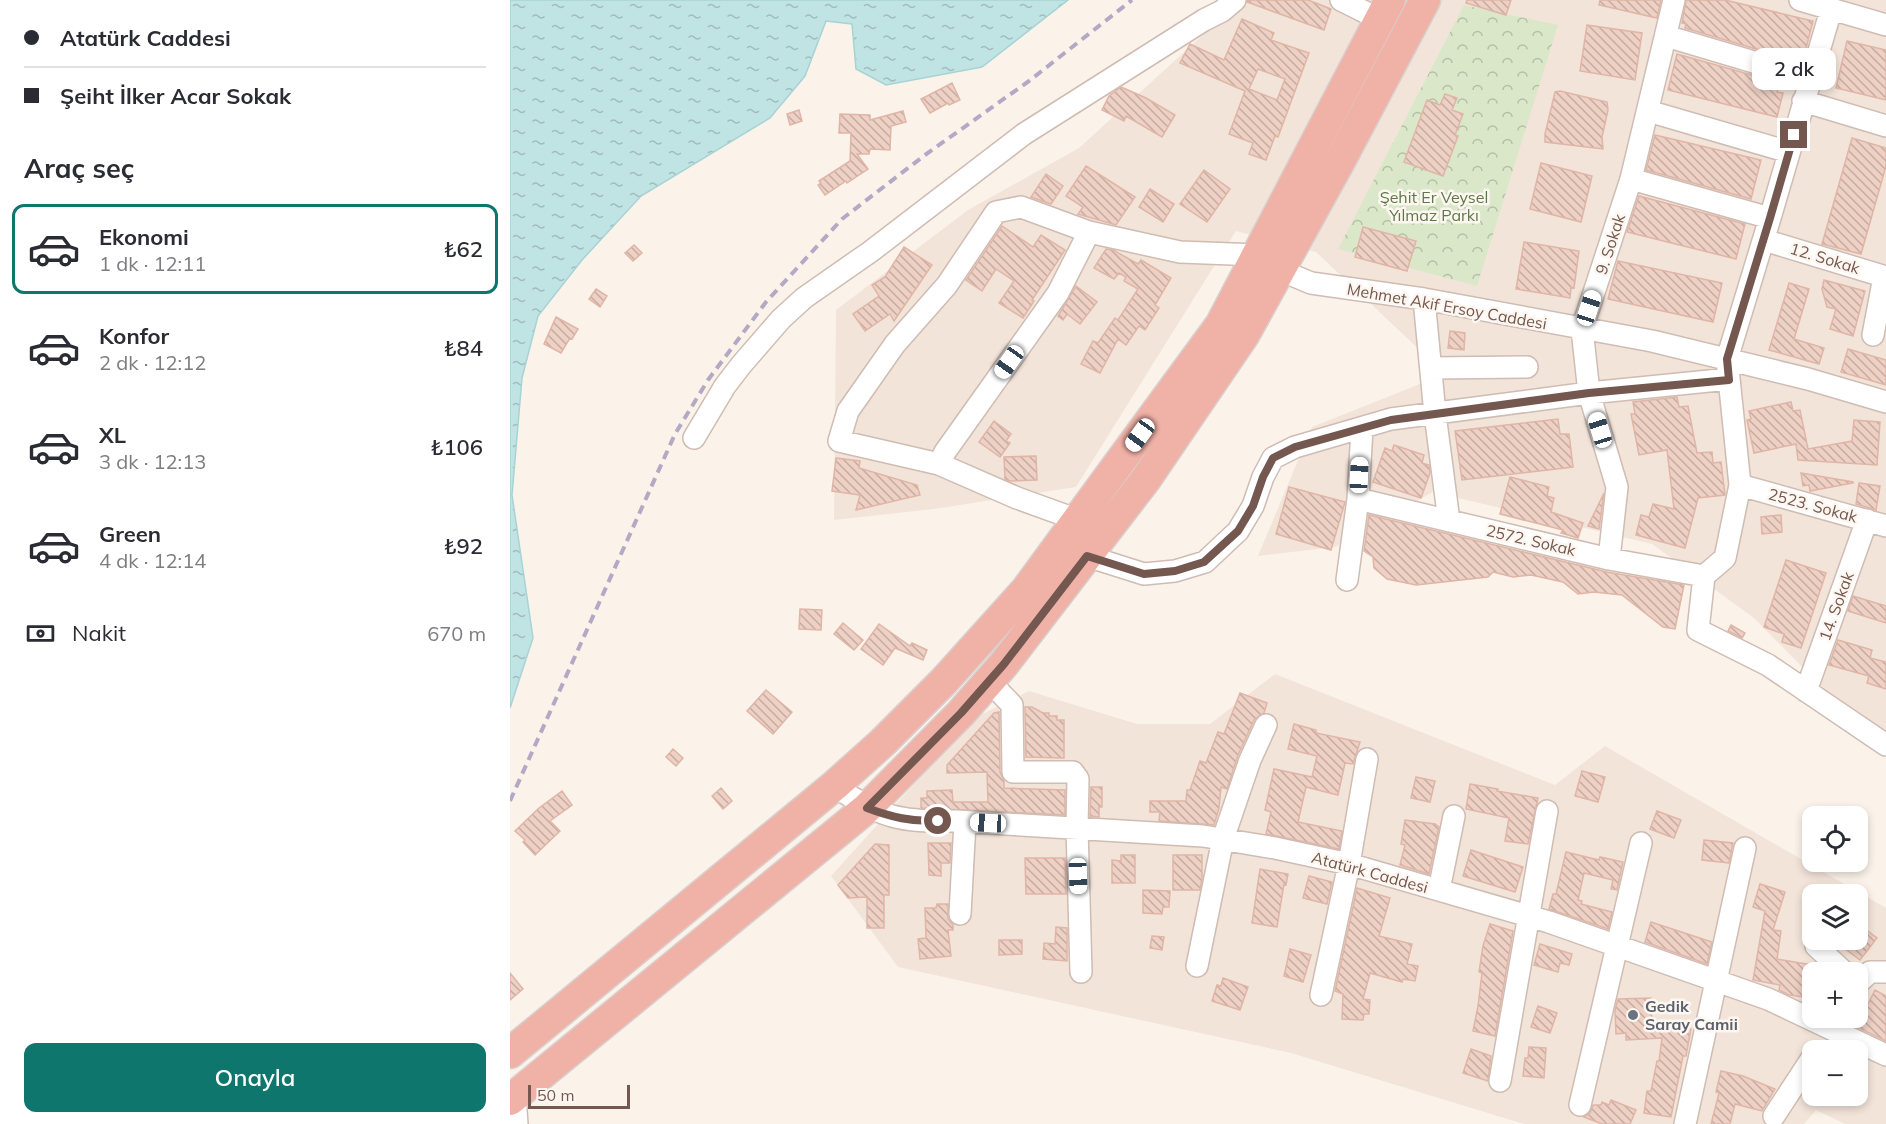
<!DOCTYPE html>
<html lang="tr">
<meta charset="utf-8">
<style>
body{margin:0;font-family:Mulish,sans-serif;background:#f7f7f7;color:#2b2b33;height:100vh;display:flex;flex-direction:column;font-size:22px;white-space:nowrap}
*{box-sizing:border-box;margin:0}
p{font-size:20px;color:#7c7c81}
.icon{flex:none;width:33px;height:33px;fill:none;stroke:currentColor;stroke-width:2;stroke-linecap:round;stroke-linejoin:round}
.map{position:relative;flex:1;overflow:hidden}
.panel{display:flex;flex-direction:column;background:#fff;width:510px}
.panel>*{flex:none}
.banner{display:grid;align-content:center;height:132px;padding:0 24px;background:#fff}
.fabs{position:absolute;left:1292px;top:806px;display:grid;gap:12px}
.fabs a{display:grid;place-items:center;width:66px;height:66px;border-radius:12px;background:#fff;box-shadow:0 3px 9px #0003;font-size:30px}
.scale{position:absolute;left:18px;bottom:15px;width:102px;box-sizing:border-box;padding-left:6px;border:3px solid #74584f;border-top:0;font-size:16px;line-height:21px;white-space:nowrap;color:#74584f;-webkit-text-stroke:4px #fef7f1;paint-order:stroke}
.end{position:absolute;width:27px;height:27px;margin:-14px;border:8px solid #74584f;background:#fff;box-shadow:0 0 0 3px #fff}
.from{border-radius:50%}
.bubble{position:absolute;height:42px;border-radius:12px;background:#fff;box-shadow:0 3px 9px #0003;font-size:20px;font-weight:600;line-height:42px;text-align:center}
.car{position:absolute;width:18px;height:36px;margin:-18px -9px;border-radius:8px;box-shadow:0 0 4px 2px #0007;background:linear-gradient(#fff 24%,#345 0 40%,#fff 0 76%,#345 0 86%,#fff 0)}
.banner b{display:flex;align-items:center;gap:21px;height:57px;font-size:22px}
.banner b+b{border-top:2px solid #e1e1e2}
.banner i{width:15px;height:15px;background:#2b2b33}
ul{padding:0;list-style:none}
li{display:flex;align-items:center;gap:18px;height:90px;margin:0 12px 9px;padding:0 12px;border:3px solid transparent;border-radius:12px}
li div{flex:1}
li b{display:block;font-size:22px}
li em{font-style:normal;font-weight:600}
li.selected{border-color:#0f766e}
li>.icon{width:54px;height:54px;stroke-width:1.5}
h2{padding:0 24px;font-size:27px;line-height:72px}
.pay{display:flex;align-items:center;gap:15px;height:66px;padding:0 24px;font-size:22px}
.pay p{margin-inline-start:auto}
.action{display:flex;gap:12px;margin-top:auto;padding:12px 24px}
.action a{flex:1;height:69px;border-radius:12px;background:#0f766e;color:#fff;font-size:24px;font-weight:600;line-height:69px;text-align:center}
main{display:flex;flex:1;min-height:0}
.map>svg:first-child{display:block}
</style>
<main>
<section class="panel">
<div class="banner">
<b><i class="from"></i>Atatürk Caddesi</b>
<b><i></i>Şeiht İlker Acar Sokak</b>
</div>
<h2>Araç seç</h2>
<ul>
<li class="selected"><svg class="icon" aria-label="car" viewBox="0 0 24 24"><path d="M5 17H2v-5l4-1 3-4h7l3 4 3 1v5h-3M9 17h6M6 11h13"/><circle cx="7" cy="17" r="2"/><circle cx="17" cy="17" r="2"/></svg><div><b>Ekonomi</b><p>1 dk · 12:11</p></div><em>₺62</em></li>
<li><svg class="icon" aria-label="car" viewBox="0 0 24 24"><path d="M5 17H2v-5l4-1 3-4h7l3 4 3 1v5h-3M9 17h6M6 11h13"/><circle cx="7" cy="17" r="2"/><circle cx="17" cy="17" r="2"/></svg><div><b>Konfor</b><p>2 dk · 12:12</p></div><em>₺84</em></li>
<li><svg class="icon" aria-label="car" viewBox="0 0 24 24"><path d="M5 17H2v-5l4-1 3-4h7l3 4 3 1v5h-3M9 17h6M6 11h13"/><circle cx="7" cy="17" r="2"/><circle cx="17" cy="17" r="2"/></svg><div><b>XL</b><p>3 dk · 12:13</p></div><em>₺106</em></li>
<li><svg class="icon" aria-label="car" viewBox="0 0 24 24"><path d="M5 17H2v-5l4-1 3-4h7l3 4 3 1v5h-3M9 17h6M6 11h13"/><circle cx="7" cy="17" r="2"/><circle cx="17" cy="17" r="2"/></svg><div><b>Green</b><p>4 dk · 12:14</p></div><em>₺92</em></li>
</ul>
<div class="pay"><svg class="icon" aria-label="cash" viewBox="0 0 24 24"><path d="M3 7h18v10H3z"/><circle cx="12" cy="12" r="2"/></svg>Nakit<p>670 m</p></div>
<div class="action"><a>Onayla</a></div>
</section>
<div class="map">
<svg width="1376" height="1124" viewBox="0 0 1376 1124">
<defs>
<pattern id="park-crowns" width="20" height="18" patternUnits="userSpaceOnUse" patternTransform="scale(1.5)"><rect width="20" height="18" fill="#dae8c9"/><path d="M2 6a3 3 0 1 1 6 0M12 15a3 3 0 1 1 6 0" fill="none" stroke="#b5bfa6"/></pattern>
<pattern id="water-ripples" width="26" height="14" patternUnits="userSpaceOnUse" patternTransform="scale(1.5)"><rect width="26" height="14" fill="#c0e3e4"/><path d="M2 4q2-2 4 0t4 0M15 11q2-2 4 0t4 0" fill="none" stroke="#a1bbbb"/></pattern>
<pattern id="building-back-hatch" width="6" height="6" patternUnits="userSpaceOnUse" patternTransform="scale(1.5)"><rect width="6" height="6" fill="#eed0c4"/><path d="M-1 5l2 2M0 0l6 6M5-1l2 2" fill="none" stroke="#c5aca2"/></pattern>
</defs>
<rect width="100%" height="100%" fill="#fbf3ea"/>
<path fill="#f2e4d9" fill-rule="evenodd" d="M719,0H1376V752L1244,618L1142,544L923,492L825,547L748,556L802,427L935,374L806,252L726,231L566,487L424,509L324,520L326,310L458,210L569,148L706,23Z
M765,674L1045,785L1095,746L1376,908V1124H1335L1306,1110L1294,1124H1014L781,1053L388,967L321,876L464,718L519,691L627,724H700ZM1302,894H1347V939H1302ZM1302,972H1347V1017H1302ZM1302,1050H1347V1095H1302Z"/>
<path fill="url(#park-crowns)" d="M954,5L1048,25L967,286L828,249Z"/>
<path fill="url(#water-ripples)" stroke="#a7d3d5" stroke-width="1.5" d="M0,0H558L472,67L376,85L346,69L342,24L316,21L295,76L260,118L131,196L72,260L28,316L12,378L2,495L23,638L0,708Z"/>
<path fill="url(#building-back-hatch)" stroke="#e0b5a6" stroke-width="1.5" fill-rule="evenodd" d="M737,0H798L821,9L814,30L737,2Z
M957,0H1001L996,15L956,3Z
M1090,0H1151L1147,18L1089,5Z
M1176,0H1215L1303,21L1293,60L1246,49L1175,28L1176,24L1172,23Z
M732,19L764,33L761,40L799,53L768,137L765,136L756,160L739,154L743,143L719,134L735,91L670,63L680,44L714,60ZM748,69L775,79L767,100L739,89Z
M1077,25L1132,33L1125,80L1070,71Z
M1337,41L1376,50V100L1326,88Z
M1167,54L1270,83L1267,92L1273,93L1267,117L1158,90Z
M442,83L450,100L439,105L438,103L420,113L411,99Z
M611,87L636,98L665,115L652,137L616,116L614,121L592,110L599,96Z
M1050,91L1097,102L1098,110L1092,137L1093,149L1035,142V134L1045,92Z
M935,94L947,98L942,110L953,114L945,135L948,136L933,176L894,162L917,100L930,105Z
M289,110L292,121L280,125L277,114Z
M393,111L396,122L381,126L380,150L360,149L359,154H347L358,169L337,183L336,181L315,195L308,185L311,183L309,181L340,161L341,133H329L330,114L360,115V120Z
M1145,135L1251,160L1241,199L1136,170Z
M1342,138L1376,148V166L1351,254L1312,244Z
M1031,163L1082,176L1071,222L1020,209Z
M576,166L625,197L606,225L568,214L573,207L556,196Z
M694,170L720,189L697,222L670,204Z
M536,174L553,186L541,204L521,197Z
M640,189L664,204L653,222L629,207Z
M1129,196L1235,224L1226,259L1117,232Z
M492,226L523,247L531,235L555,250L522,300L524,301L513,318L489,303L504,281L486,269L472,291L456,280Z
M853,227L906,241L897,271L845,257Z
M1014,242L1069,251L1064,288L1061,287L1060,298L1006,289Z
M124,245L132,253L123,261L115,253Z
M394,247L422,265L384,321L380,314L355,331L343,314L369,296L362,285L375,277Z
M596,249L603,250L628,264L631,260L661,278L645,305L649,308L635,330L629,326L616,345L608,339L590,373L571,364L583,341L588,343L605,318L608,320L628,289L614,281L616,277L609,273L604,279L584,268Z
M1108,261L1212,283L1203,322L1098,299Z
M1314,280L1355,291L1343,336L1320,329L1326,309L1317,307L1312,289Z
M1279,283L1299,289L1284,339L1314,348L1309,364L1259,350Z
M566,286L587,302L570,324L557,314L553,320L548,316Z
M86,289L97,296L90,307L79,299Z
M46,317L68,329L62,339L60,338L51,353L34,344Z
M940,331L955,333L954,350L938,348Z
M1338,349L1376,360V385L1331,372Z
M1167,397L1169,407L1178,406L1187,453L1202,452L1203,463L1211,462L1215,495L1188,498L1175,548L1126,535L1131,515L1139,517L1143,504L1164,509L1157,450L1129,455L1121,414H1125L1123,402Z
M1281,402L1283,411L1290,410L1298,449L1342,441L1344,420L1370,422L1367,465L1288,460L1286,444L1244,453L1237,420L1241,419L1239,411Z
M1048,419L1050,434H1059L1063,467L952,480L945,431Z
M484,421L501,434L496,441L500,443L490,457L469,442Z
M884,445L914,455L912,463L919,465L920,473L911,498L863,482L875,448L882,451Z
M526,456L527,480L499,481L495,479L494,457Z
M326,458L350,461L349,468L407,485L410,495L346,510L350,495L322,491Z
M1291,473L1343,482V483L1300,491L1299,485L1293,486Z
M1000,477L1039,487L1037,496L1044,498L1041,512L1073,523L1068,538L1051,533L1053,530L990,514Z
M1349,483L1370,486L1366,510L1346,504Z
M779,487L835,502L821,550L766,534Z
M1094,493L1089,529L1078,526Z
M859,515L1097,572L1174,585L1165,629L1153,627L1112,595L1084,592L1068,594L1053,582L1021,575L1003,577L983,572L978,577L906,585L877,579L864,568L863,557L854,551Z
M1271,515L1272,532L1252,534L1251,517Z
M1276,560L1316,573L1291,648L1272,642L1274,634L1254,627Z
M1343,596L1376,606V623L1338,611Z
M290,609L312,610L311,630L289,629Z
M333,623L353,640L344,650L324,634Z
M369,624L400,646L402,643L417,650L413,660L385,648L373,665L351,649Z
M1221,625L1235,633L1232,638L1218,631Z
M1328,640L1362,650L1360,658L1376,662V689L1357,683L1359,676L1319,665Z
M256,690L282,712L263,734L237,711Z
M730,693L757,703L754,713L744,720L728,755L717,789L711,787L709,808L704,825L649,821L650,812H640V801H676L677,790H680L690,761L696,763L708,732L714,734Z
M515,707H522L533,713H539V716H547V720H554V758L516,757Z
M489,712L490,772L494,780V788L555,790V815L411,808V798H417V791L442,790L443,802H478L477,772L437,773V765L484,713Z
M784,724L806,730V733L850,742L843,764L835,763L828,795L796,787L788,822L832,831L829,849L756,834L761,812L755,810L764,769L802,777L807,756L778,749Z
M163,749L173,758L166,766L156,757Z
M1072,771L1095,777L1088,802L1065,796Z
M906,777L925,781L920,802L901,798Z
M960,784L988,789L987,791L1028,798L1018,844L995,841L999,818L956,809Z
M581,787H592V807H589V817L580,816Z
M211,788L222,801L213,809L202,796Z
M52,791L62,805L40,821L50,831L25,855L13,842L15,840L5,831L29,808Z
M1147,811L1171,820L1164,838L1140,829Z
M895,820L925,824L929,827L919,874L890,865L895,845L891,844Z
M1194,840L1223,843L1219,863L1192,860Z
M418,843H441L440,863H431V876L419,875Z
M365,844L379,845V895H374V928H357V897L338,898L328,885Z
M961,850L1013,867L1005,892L953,876Z
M1056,852L1089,860L1090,857L1113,862L1107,890L1101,889L1103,880L1074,873L1068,900L1072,901L1071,904L1102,912L1098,929L1039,909L1043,894H1046Z
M611,855H625V883H602V860L611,861Z
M663,855H692V879L690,890H663Z
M515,858H555L556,894H516Z
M750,869L778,874L776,885L774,884L767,927L742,923Z
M799,876L822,882L817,904L793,898Z
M1250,884L1275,892L1263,930L1271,931L1267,959L1302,965V983L1296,981L1293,997L1279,995L1269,990L1270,985L1243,980L1255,911L1243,907Z
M847,888L880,898L869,936L902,944L897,964L908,966L905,981L893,979L892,982L860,973L853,999L860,1000L859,1014H854L853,1020L832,1019L833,994L825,991Z
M633,890L660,891L659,907H653L652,914L633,913Z
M427,904H438V919L443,925V930H438L441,956L410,959L408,939L416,938L415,908H426Z
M1141,922L1202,942L1197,964L1135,942Z
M1347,923L1367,938L1350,960L1322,939H1347Z
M980,924L1003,931L985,1036L963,1031L968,1006L972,973L969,972L973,946Z
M546,927L557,928V961L533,959L534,943L545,944Z
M642,936L654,937L652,950L640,948Z
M489,940H512V954L489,955Z
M1030,944L1062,954L1059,965L1050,963L1048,972L1024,965Z
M780,949L801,955L793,982L774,976Z
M0,973L13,989L0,1000Z
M713,978L738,987L730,1010L702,1001L707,985L711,986Z
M1365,990L1376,996V1041L1341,1024L1344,1017H1347V1012L1352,1003L1357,1006Z
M1141,998L1142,1023L1181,1029L1176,1056H1173L1161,1117L1134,1113L1137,1091H1141L1147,1061H1149L1152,1038L1116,1040V1033L1106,1034L1105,1010L1108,999Z
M1028,1006L1047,1013L1040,1033L1021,1027Z
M1019,1047L1036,1048L1034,1078L1013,1076L1015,1058H1018Z
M961,1049L981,1056L978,1081L953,1073Z
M1211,1071L1233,1076L1265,1089L1252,1111L1225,1104L1220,1124H1201L1209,1093L1206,1092Z
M1101,1100L1126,1110L1120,1124H1092L1074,1117L1080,1113L1083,1105H1091L1092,1102L1099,1105Z"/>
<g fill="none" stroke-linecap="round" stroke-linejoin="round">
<defs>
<path id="minor" d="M831,0L871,20
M1290,0L1376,25
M1156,36L1301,79
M1293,101L1376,126
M1138,111L1279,152
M1121,179L1260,218
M1254,240L1376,277
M914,299L925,414L939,521
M1363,335L1374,277
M921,368L1017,367
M184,438L215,386L232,364L271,319L294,298L360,252L514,134L694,20L712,11L725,0
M429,464L329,441L338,411L385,344L437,285L486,212L511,207L579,232
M1230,485L1376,526
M848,499L1099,559L1194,576
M568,520L507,498L429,464L435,452L548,293L579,232L670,252L748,255L770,270L801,283L914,299L1142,341L1298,379L1376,402
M577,556L634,574L665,571L695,562L728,531L743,506L753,477L763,458L785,447L881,419L1079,393L1219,379
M1099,559L1107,487L1079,393L1072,329L1121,179L1164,0
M1194,576L1215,558L1230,485L1217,359L1260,218L1321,10
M1194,576L1188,630L1258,665L1376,745
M837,580L848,499L852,428
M479,681L502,705L503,772H563L568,779L567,828L571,972
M1296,691L1357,520
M324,786C373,818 388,822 446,821L693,836L765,848L839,864L1039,922L1258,999L1376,1055
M929,890L944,816
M450,914L455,822
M1306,946L1334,972
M687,966L713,839L740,760L756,725
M1347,984L1360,972H1376
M811,995L839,864L857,759
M990,1081L1037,811
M0,1091L5,1097L7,1124
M1070,1105L1131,843
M1264,1116L1302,1058
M1175,1124L1235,848"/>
<path id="highway" d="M0,1053L324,786L372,743L434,681L516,590L711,324L880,0
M0,1100L357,808L451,713L494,664L636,479L734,335L830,161L915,0"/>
</defs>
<use href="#minor" stroke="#cfbcb3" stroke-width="24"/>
<use href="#highway" stroke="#d8d0ce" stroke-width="33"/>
<use href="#minor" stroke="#fff" stroke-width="21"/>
<use href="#highway" stroke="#f0b1a7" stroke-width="30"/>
<path stroke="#b4a9c5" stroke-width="4" stroke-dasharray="9 6" stroke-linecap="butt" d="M0,801L165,434L198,380L256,302L332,219L415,155L519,81L622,0"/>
</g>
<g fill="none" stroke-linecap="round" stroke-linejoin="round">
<path stroke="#74584f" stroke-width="8" d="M428,821C402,822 381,817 357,808L451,713L494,664L577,556L634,574L665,571L694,562L728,531L743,506L753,477L763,458L785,447L881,420L1079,393L1219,380L1217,359L1260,218L1284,135"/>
</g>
<circle fill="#6b7280" stroke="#fef7f1" stroke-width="2" cx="1123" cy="1015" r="6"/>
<g text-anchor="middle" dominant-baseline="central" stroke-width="5" stroke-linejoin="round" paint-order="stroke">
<g font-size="16" fill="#5d7948" stroke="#fef7f1">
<text x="924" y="197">Şehit Er Veysel<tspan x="924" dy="18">Yılmaz Parkı</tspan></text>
</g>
<g font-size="16" fill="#74584f" stroke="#fef7f1">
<text transform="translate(1100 244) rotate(-72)">9. Sokak</text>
<text transform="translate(1315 258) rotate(17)">12. Sokak</text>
<text transform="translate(937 306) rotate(10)">Mehmet Akif Ersoy Caddesi</text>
<text transform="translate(1303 505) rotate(15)">2523. Sokak</text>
<text transform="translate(1021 540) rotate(13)">2572. Sokak</text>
<text transform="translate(1326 606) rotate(-70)">14. Sokak</text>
<text transform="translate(860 872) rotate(15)">Atatürk Caddesi</text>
</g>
<g font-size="16" font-weight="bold" fill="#5b616d" stroke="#fef7f1" text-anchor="start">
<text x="1135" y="1006">Gedik<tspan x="1135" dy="18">Saray Camii</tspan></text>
</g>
</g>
</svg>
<div class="fabs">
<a><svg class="icon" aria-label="locate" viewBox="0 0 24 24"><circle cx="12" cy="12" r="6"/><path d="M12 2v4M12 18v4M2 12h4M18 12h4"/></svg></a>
<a><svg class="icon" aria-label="layers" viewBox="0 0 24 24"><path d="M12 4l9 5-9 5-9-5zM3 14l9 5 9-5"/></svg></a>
<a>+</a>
<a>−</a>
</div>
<div class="scale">50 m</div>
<i class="end from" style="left:428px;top:821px"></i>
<i class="end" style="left:1284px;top:135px"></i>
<div class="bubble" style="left:1242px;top:48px;width:84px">2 dk</div>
<i class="car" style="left:1079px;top:308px;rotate:18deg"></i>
<i class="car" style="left:499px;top:362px;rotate:215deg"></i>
<i class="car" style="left:1090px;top:430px;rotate:343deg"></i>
<i class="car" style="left:630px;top:435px;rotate:216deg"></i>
<i class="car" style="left:849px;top:475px;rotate:3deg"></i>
<i class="car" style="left:478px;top:823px;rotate:273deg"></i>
<i class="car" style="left:568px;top:876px;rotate:178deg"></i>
</div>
</main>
